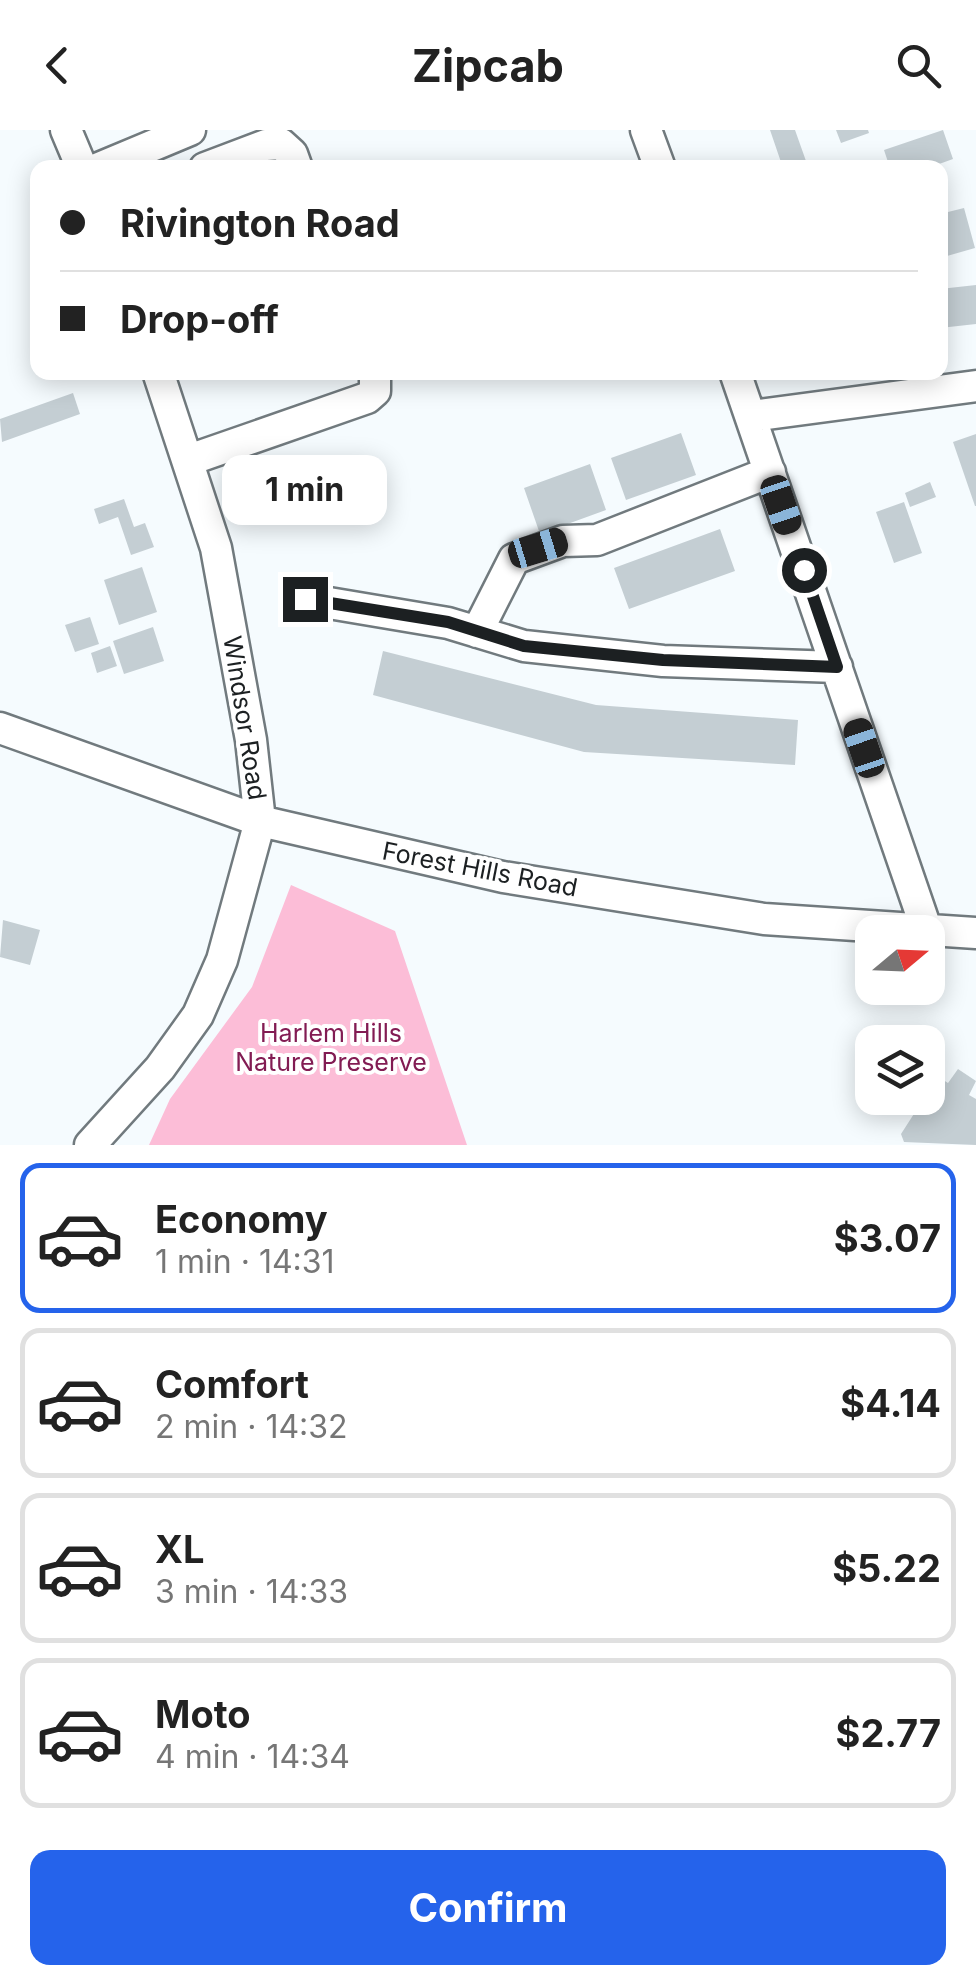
<!DOCTYPE html>
<meta charset="utf-8">
<style>
body{margin:0;font-family:Inter,sans-serif;background:#f6f6f6;color:#222;height:100vh;display:flex;flex-direction:column;font-size:38px;white-space:nowrap}
*{box-sizing:border-box;margin:0}
p{font-size:32px;color:#767676}
.icon{flex:none;width:55px;height:55px;fill:none;stroke:currentColor;stroke-width:2;stroke-linecap:round;stroke-linejoin:round}
.map{position:relative;height:1015px;overflow:hidden}
.sheet{display:flex;flex-direction:column;background:#fff;flex:1}
.sheet>*{flex:none}
.banner{position:absolute;left:30px;top:30px;width:918px;height:220px;border-radius:20px;box-shadow:0 5px 25px #0003;display:grid;align-content:center;height:220px;padding:0 30px;background:#fff}
.needle{width:65px;rotate:71deg}
.buttons{position:absolute;left:855px;top:785px;display:grid;gap:20px}
.buttons a{display:grid;place-items:center;width:90px;height:90px;border-radius:20px;background:#fff;box-shadow:0 5px 25px #0003;font-size:50px}
.end{position:absolute;width:45px;height:45px;margin:-22px;border:12px solid #1c2022;background:#fff;box-shadow:0 0 0 5px #fff}
.from{border-radius:50%}
.bubble{position:absolute;height:70px;border-radius:20px;background:#fff;box-shadow:0 5px 25px #0003;font-size:32px;font-weight:700;line-height:70px;text-align:center}
.car{position:absolute;width:30px;height:60px;margin:-30px -15px;border-radius:12px;box-shadow:0 0 8px 2px #0007;background:linear-gradient(#222 24%,#8ab4d8 0 40%,#222 0 76%,#8ab4d8 0 86%,#222 0)}
.banner b{display:flex;align-items:center;gap:35px;height:95px;font-size:38px}
.banner b+b{border-top:2px solid #e0e0e0}
.banner i{width:25px;height:25px;background:#222}
ul{padding:18px 0 0;list-style:none}
li{display:flex;align-items:center;gap:30px;height:150px;margin:0 20px 15px;padding:0 10px;border:5px solid #e0e0e0;border-radius:20px}
li div{flex:1}
li b{display:block;font-size:38px}
li em{font-style:normal;font-weight:700}
li.on{border-color:#2563eb}
li>.icon{width:90px;height:90px;stroke-width:1.5}
.action{display:flex;gap:20px;margin-top:auto;padding:20px 30px}
.action a{flex:1;height:115px;border-radius:20px;background:#2563eb;color:#fff;font-size:40px;font-weight:700;line-height:115px;text-align:center}
header{display:flex;justify-content:space-between;align-items:center;height:130px;padding:0 30px;background:#fff;font-size:45px;font-weight:700}
.map>svg:first-child{display:block}
</style>
<header><svg class="icon" aria-label="back" viewBox="0 0 24 24"><path d="M15 5l-7 7 7 7"/></svg>Zipcab<svg class="icon" aria-label="search" viewBox="0 0 24 24"><circle cx="10" cy="10" r="6"/><path d="M15 15l6 6"/></svg></header>
<div class="map">
<svg width="976" height="1015" viewBox="0 0 976 1015">
<rect width="100%" height="100%" fill="#f5fbfe"/>
<path fill="#fcbdd7" d="M291,755L395,801L467,1015H149L170,969L252,857Z"/>
<path fill="#c4ced3" d="M770,0H795L806,31L783,38Z
M836,0H868L869,3L841,13Z
M943,0L953,29L928,38H890L884,20Z
M964,78L975,118L940,128V84Z
M976,155V194L940,198V159Z
M73,263L80,284L2,312L0,289Z
M681,303L696,345L626,370L611,328Z
M976,304V376H975L953,312Z
M590,334L606,380L540,404L524,358Z
M930,352L936,367L910,377L905,363Z
M124,369L134,397L145,393L154,417L131,425L118,387L99,394L94,379Z
M904,372L922,423L894,433L876,382Z
M720,399L735,441L629,479L614,438Z
M142,437L157,482L119,495L104,450Z
M90,487L99,514L75,522L65,495Z
M153,497L164,531L124,544L113,511Z
M110,516L117,536L97,543L91,523Z
M383,521L596,575L798,590L795,635L584,622L373,565Z
M3,790L40,800L30,835L0,827Z
M958,939L976,951L969,965L976,969V1015L904,1012L901,1004L919,976L906,968H928V955L931,957L937,946L948,953Z"/>
<g fill="none" stroke-linecap="round" stroke-linejoin="round">
<defs>
<path id="minor" d="M66,0L82,38
M646,0L660,38
M99,38L190,0
M205,38L266,15L281,14L292,24L297,38
M735,242L927,801
M751,286L976,256
M189,330L367,268L375,261V242
M305,469L448,493L524,516L663,531L837,537
M477,502L514,429L563,411L597,410L770,342
M0,598L260,691L503,747L764,789L976,803
M90,1015L160,938L198,885L222,830L260,691L251,610L216,418L158,242"/>
</defs>
<use href="#minor" stroke="#717a7e" stroke-width="35"/>
<use href="#minor" stroke="#fff" stroke-width="30"/>
</g>
<g fill="none" stroke-linecap="round" stroke-linejoin="round">
<path stroke="#1c2022" stroke-width="12" d="M305,469L448,492L524,516L663,530L837,537L804,440"/>
</g>
<g text-anchor="middle" dominant-baseline="central" stroke-width="8" stroke-linejoin="round" paint-order="stroke">
<g font-size="25" fill="#1c2022" stroke="#fff">
<text transform="translate(245 588) rotate(81)">Windsor Road</text>
<text transform="translate(480 739) rotate(11)">Forest Hills Road</text>
</g>
<g font-size="25" fill="#821c53" stroke="#fff">
<text x="331" y="903">Harlem Hills<tspan x="331" dy="29">Nature Preserve</tspan></text>
</g>
</g>
</svg>
<div class="buttons">
<a><svg class="needle" viewBox="-14 -14 28 28"><path d="M0-13l5 13h-10z" fill="#e53935"/><path d="M0 13l5-13h-10z" fill="#767676"/></svg></a>
<a><svg class="icon" aria-label="layers" viewBox="0 0 24 24"><path d="M12 4l9 5-9 5-9-5zM3 14l9 5 9-5"/></svg></a>
</div>
<i class="end from" style="left:804px;top:440px"></i>
<i class="end" style="left:305px;top:469px"></i>
<div class="bubble" style="left:222px;top:325px;width:165px">1 min</div>
<i class="car" style="left:781px;top:375px;rotate:161deg"></i>
<i class="car" style="left:538px;top:418px;rotate:73deg"></i>
<i class="car" style="left:864px;top:618px;rotate:341deg"></i>
<div class="banner">
<b><i class="from"></i>Rivington Road</b>
<b><i></i>Drop-off</b>
</div>
</div>
<section class="sheet">
<ul>
<li class="on"><svg class="icon" aria-label="car" viewBox="0 0 24 24"><path d="M5 17H2v-5l4-1 3-4h7l3 4 3 1v5h-3M9 17h6M6 11h13"/><circle cx="7" cy="17" r="2"/><circle cx="17" cy="17" r="2"/></svg><div><b>Economy</b><p>1 min · 14:31</p></div><em>$3.07</em></li>
<li><svg class="icon" aria-label="car" viewBox="0 0 24 24"><path d="M5 17H2v-5l4-1 3-4h7l3 4 3 1v5h-3M9 17h6M6 11h13"/><circle cx="7" cy="17" r="2"/><circle cx="17" cy="17" r="2"/></svg><div><b>Comfort</b><p>2 min · 14:32</p></div><em>$4.14</em></li>
<li><svg class="icon" aria-label="car" viewBox="0 0 24 24"><path d="M5 17H2v-5l4-1 3-4h7l3 4 3 1v5h-3M9 17h6M6 11h13"/><circle cx="7" cy="17" r="2"/><circle cx="17" cy="17" r="2"/></svg><div><b>XL</b><p>3 min · 14:33</p></div><em>$5.22</em></li>
<li><svg class="icon" aria-label="car" viewBox="0 0 24 24"><path d="M5 17H2v-5l4-1 3-4h7l3 4 3 1v5h-3M9 17h6M6 11h13"/><circle cx="7" cy="17" r="2"/><circle cx="17" cy="17" r="2"/></svg><div><b>Moto</b><p>4 min · 14:34</p></div><em>$2.77</em></li>
</ul>
<div class="action"><a>Confirm</a></div>
</section>
